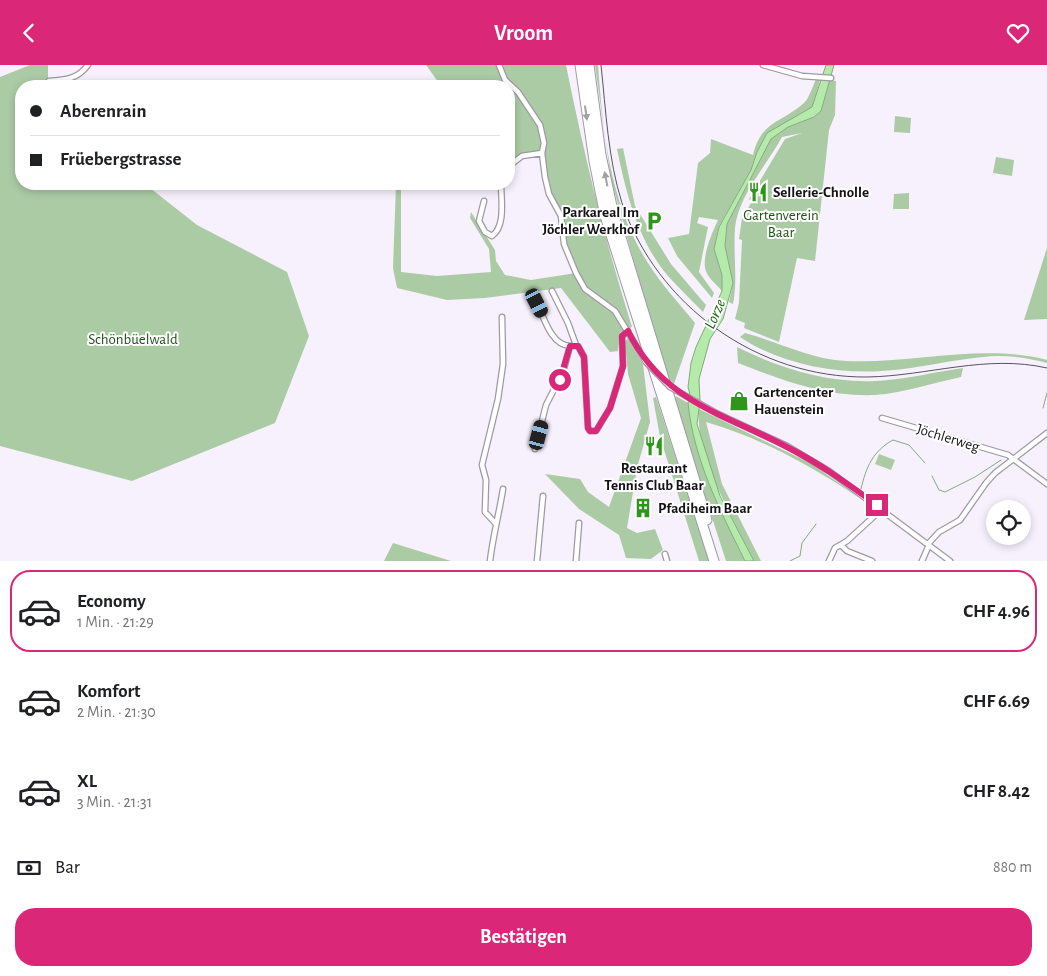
<!DOCTYPE html>
<html lang="de">
<meta charset="utf-8">
<style>
body{margin:0;font-family:"Alegreya Sans",sans-serif;background:#f2f2f2;color:#202124;height:100vh;display:flex;flex-direction:column;font-size:19px;white-space:nowrap}
*{box-sizing:border-box;margin:0}
p{font-size:16px;color:#757577}
.icon{flex:none;width:28px;height:28px;fill:none;stroke:currentColor;stroke-width:2;stroke-linecap:round;stroke-linejoin:round}
.map{position:relative;height:496px;overflow:hidden}
.sheet{display:flex;flex-direction:column;background:#fff;flex:1}
.sheet>*{flex:none}
.guide{position:absolute;left:15px;top:15px;width:500px;height:110px;border-radius:20px;box-shadow:0 2px 8px #0003;display:grid;align-content:center;height:110px;padding:0 15px;background:#fff}
.tools{position:absolute;left:986px;top:435px;display:grid;gap:10px}
.tools a{display:grid;place-items:center;width:45px;height:45px;border-radius:50%;background:#fff;box-shadow:0 2px 8px #0003;font-size:25px}
.end{position:absolute;width:22px;height:22px;margin:-11px;border:6px solid #db2777;background:#fff;box-shadow:0 0 0 2px #fff}
.from{border-radius:50%}
.car{position:absolute;width:15px;height:30px;margin:-15px -8px;border-radius:6px;box-shadow:0 0 4px 1px #0007;background:linear-gradient(#222 24%,#8ab4d8 0 40%,#222 0 76%,#8ab4d8 0 86%,#222 0)}
.guide b{display:flex;align-items:center;gap:18px;height:48px;font-size:19px}
.guide b+b{border-top:1px solid #e0e0e0}
.guide i{width:12px;height:12px;background:#202124}
ul{padding:9px 0 0;list-style:none}
li{display:flex;align-items:center;gap:15px;height:82px;margin:0 10px 8px;padding:0 5px;border:2px solid transparent;border-radius:20px}
li div{flex:1}
li b{display:block;font-size:19px}
li em{font-style:normal;font-weight:700}
li.selected{border-color:#db2777}
li>.icon{width:45px;height:45px;stroke-width:1.5}
.pay{display:flex;align-items:center;gap:12px;height:55px;padding:0 15px;font-size:19px}
.pay p{margin-inline-start:auto}
.action{display:flex;gap:10px;margin-top:auto;padding:10px 15px}
.action a{flex:1;height:58px;border-radius:20px;background:#db2777;color:#fff;font-size:20px;font-weight:700;line-height:58px;text-align:center}
header{display:flex;justify-content:space-between;align-items:center;height:65px;padding:0 15px;background:#db2777;color:#fff;font-size:22px;font-weight:700}
.map>svg:first-child{display:block}
</style>
<header><svg class="icon" aria-label="back" viewBox="0 0 24 24"><path d="M15 5l-7 7 7 7"/></svg>Vroom<svg class="icon" aria-label="heart" viewBox="0 0 24 24"><path d="M12 20l-8-8c-3-5 5-10 8-4 3-6 11-1 8 4z"/></svg></header>
<div class="map">
<svg width="1047" height="496" viewBox="0 0 1047 496">
<rect width="100%" height="100%" fill="#f7f1fe"/>
<path fill="#abcba5" d="M30,0H48V17L52,21H21V119H145L197,160L287,207L309,271L275,358L132,416L0,381V12Z
M426,0H566C584,89 605,176 632,262L620,267L618,286L610,287L561,223L485,233L447,235L397,223L393,203L396,119H401V207L437,211L491,207L489,184L470,153L471,147L495,185L496,196L505,210L531,215L576,208L564,179L561,151L552,135L542,88H528L510,99L509,21H441Z
M595,0H598C603,68 610,139 648,198C661,219 679,238 695,258L674,319L666,312L611,114Z
M816,14L820,15L813,42L767,68L757,87L751,105L719,161L714,184L722,210V226C716,219 706,211 705,203C703,188 712,168 718,155L699,152L697,158L708,162L699,207L714,228L712,233L677,191L668,173L689,169L698,98L710,88L711,74L753,90C761,56 781,58 804,38C809,33 813,21 816,14Z
M829,16H836L835,50L829,65L815,196L797,193L779,277L744,263L745,258L735,254L739,238L742,175L739,174L743,146L746,147L752,136L749,134L785,74L802,68L782,72C767,100 738,131 735,163C733,189 738,214 733,239L729,237L733,218L725,181L727,159L771,74L788,62L814,52L821,46Z
M895,51L911,53L910,68L894,67Z
M623,83L635,141L671,199L706,240L703,247C691,235 679,223 668,211C638,176 626,128 617,84Z
M996,92L1014,95L1012,111L993,108Z
M909,128V144H893L894,129Z
M1047,183V254L1024,255Z
M745,268C779,277 810,294 846,296C914,299 981,278 1047,295V298C1026,293 1004,289 983,292C949,295 916,304 882,306C834,309 780,299 740,272Z
M628,274L643,299L650,357L637,403L627,463L637,468L655,464L663,485L651,494L626,493L619,470L579,444L545,409L580,414L588,427L609,442L641,353L628,309L625,276Z
M737,282C779,303 827,318 875,316C904,315 934,307 963,303L961,312C933,318 903,328 875,330C826,332 782,315 738,298Z
M676,331L688,338C694,396 720,445 745,496H726L674,335Z
M656,332L709,496H699L660,372L653,333Z
M699,344L814,400L859,433C810,400 763,374 706,357L722,419L761,496H754C735,459 694,386 699,344Z
M879,389L895,395L891,405L875,399Z
M393,478L451,496H384Z"/>
<path fill="#b4ebaa" stroke="#84aa7e" d="M826,0H834L821,46L814,52L788,62L771,74L727,159L725,181L733,218L723,254L710,274L699,314L700,336L697,359L720,431L754,496H745C720,445 694,396 688,338L690,330L688,322L691,298L696,282L722,226V210L714,184L719,162L751,105L757,87L767,68L812,42Z"/>
<g fill="none" stroke-linecap="round" stroke-linejoin="round">
<path stroke="#84aa7e" stroke-width="1" d="M1043,343L1047,328
M932,411L939,425L945,427L975,412L1001,395
M861,424C866,402 873,386 893,375L909,380L925,398
M790,496L800,491L802,478L816,459"/>
<defs>
<path id="street" d="M499,0L505,15L518,27L540,60L544,78L542,88L545,112L549,129L561,151L564,179L576,208L585,224L615,246L646,297
M763,0L802,11L831,13
M49,16C65,15 78,14 88,0
M509,101L522,91L542,88
M484,136L479,156L485,167L492,171C506,161 501,134 501,119
M552,226L568,258L576,280
M537,238C544,253 551,280 570,281
M718,349L787,381L829,406L950,496
M882,353L1008,390L1047,419
M535,384L546,340L563,307L570,281H578L584,292L588,363L590,366H596L610,343L623,301L622,271L628,266
M496,459L485,447L486,415L482,400L498,334L503,299L502,252
M928,479L939,467L960,455L986,418L995,408L1047,368
M841,480L847,486L872,496
M665,489L667,496
M490,496C493,471 499,449 503,424
M537,496L543,431
M576,496L579,458
M829,496L835,483L847,476L882,444
M922,496L929,480"/>
<path id="highway" d="M580,0L594,96L605,151L714,496
M589,0L601,90L613,146L707,455"/>
</defs>
<use href="#street" stroke="#9f99a5" stroke-width="7"/>
<use href="#highway" stroke="#9f99a5" stroke-width="11"/>
<use href="#street" stroke="#fff" stroke-width="4.5"/>
<use href="#highway" stroke="#fff" stroke-width="9"/>
<path stroke="#57545c" stroke-width="1" d="M601,0C606,46 608,94 622,138C657,241 758,313 867,312C928,311 986,289 1047,303"/>
<defs>
<path id="street-bridge" d="M646,297L670,322L718,349"/>
</defs>
<use href="#street-bridge" stroke="#9f99a5" stroke-width="7" stroke-linecap="butt"/>
<use href="#street-bridge" stroke="#fff" stroke-width="4.5"/>
</g>
<defs><path id="oneway-solid" d="M-6-.8H1V-3.2L6.5 0L1 3.2V.8H-6Z" transform="scale(1.25)"/></defs>
<g fill="#a1a0a2">
<use href="#oneway-solid" transform="translate(586 48) rotate(82)"/>
<use href="#oneway-solid" transform="translate(606 114) rotate(-101)"/>
</g>
<g fill="none" stroke-linecap="round" stroke-linejoin="round">
<path stroke="#db2777" stroke-width="6" d="M560,315L570,281H578L584,292L588,363L590,366H596L610,343L623,301L622,271L628,266C663,337 723,348 787,382C819,398 848,419 877,440"/>
</g>
<defs>
<symbol id="restaurant-bare" viewBox="-9 -9 18 18"><path d="M-5-6h1v4h1v-4h1v4h1v-4h1v5L-1.5 .5V6h-2V.5L-5-1ZM5-6V6H3V1.5H1.5Q1.5-4 5-6Z" fill="#30951b" stroke="#fff" stroke-width="2.5" paint-order="stroke"/></symbol>
<symbol id="parking-bare" viewBox="-9 -9 18 18"><path d="M-3.5-5.5H1a3.5 3.5 0 0 1 0 7H-1V5.5H-3.5ZM-1-3.4V-.6H.8a1.4 1.4 0 0 0 0-2.8Z" fill="#30951b" stroke="#fff" stroke-width="2.5" paint-order="stroke"/></symbol>
<symbol id="shop-bare" viewBox="-9 -9 18 18"><path d="M-5-2.5h2.3a2.7 3.5 0 0 1 5.4 0H5L5.5 6h-11ZM-1.5-2.5h3a1.5 2.3 0 0 0-3 0Z" fill="#30951b" stroke="#fff" stroke-width="2.5" paint-order="stroke"/></symbol>
<symbol id="building-bare" viewBox="-9 -9 18 18"><path d="M-4-6H4V6H1V3H-1V6H-4ZM-2.5-4.3h1.7v1.8h-1.7ZM.8-4.3h1.7v1.8H.8ZM-2.5-1h1.7V.8h-1.7ZM.8-1h1.7V.8H.8Z" fill="#30951b" stroke="#fff" stroke-width="2.5" paint-order="stroke"/></symbol>
</defs>
<g fill-rule="evenodd">
<use href="#restaurant-bare" x="744" y="113" width="28" height="28"/>
<use href="#parking-bare" x="640" y="142" width="28" height="28"/>
<use href="#shop-bare" x="725" y="322" width="28" height="28"/>
<use href="#restaurant-bare" x="640" y="367" width="28" height="28"/>
<use href="#building-bare" x="629" y="429" width="28" height="28"/>
</g>
<g text-anchor="middle" dominant-baseline="central" stroke-width="4" stroke-linejoin="round" paint-order="stroke">
<g font-size="15" font-weight="bold" fill="#141217" stroke="#fff" text-anchor="start">
<text x="773" y="127">Sellerie-Chnolle</text>
<text x="639" y="147" text-anchor="end">Parkareal Im<tspan x="639" dy="17">Jöchler Werkhof</tspan></text>
<text x="754" y="327">Gartencenter<tspan x="754" dy="17">Hauenstein</tspan></text>
<text x="654" y="403" text-anchor="middle">Restaurant<tspan x="654" dy="17">Tennis Club Baar</tspan></text>
<text x="658" y="443">Pfadiheim Baar</text>
</g>
<g font-size="15" fill="#1d5214" stroke="#fff">
<text x="781" y="150">Gartenverein<tspan x="781" dy="17">Baar</tspan></text>
<text x="133" y="274">Schönbüelwald</text>
</g>
<g font-size="15" fill="#141217" stroke="#fff">
<text transform="translate(948 373) rotate(17)">Jöchlerweg</text>
</g>
<g font-size="16" font-style="italic" fill="#1d640e" stroke="#fff">
<text transform="translate(715 249) rotate(-66)">Lorze</text>
</g>
</g>
</svg>
<div class="tools">
<a><svg class="icon" aria-label="locate" viewBox="0 0 24 24"><circle cx="12" cy="12" r="6"/><path d="M12 2v4M12 18v4M2 12h4M18 12h4"/></svg></a>
</div>
<i class="end from" style="left:560px;top:315px"></i>
<i class="end" style="left:877px;top:440px"></i>
<i class="car" style="left:537px;top:238px;rotate:153deg"></i>
<i class="car" style="left:539px;top:370px;rotate:15deg"></i>
<div class="guide">
<b><i class="from"></i>Aberenrain</b>
<b><i></i>Früebergstrasse</b>
</div>
</div>
<section class="sheet">
<ul>
<li class="selected"><svg class="icon" aria-label="car" viewBox="0 0 24 24"><path d="M5 17H2v-5l4-1 3-4h7l3 4 3 1v5h-3M9 17h6M6 11h13"/><circle cx="7" cy="17" r="2"/><circle cx="17" cy="17" r="2"/></svg><div><b>Economy</b><p>1 Min. · 21:29</p></div><em>CHF 4.96</em></li>
<li><svg class="icon" aria-label="car" viewBox="0 0 24 24"><path d="M5 17H2v-5l4-1 3-4h7l3 4 3 1v5h-3M9 17h6M6 11h13"/><circle cx="7" cy="17" r="2"/><circle cx="17" cy="17" r="2"/></svg><div><b>Komfort</b><p>2 Min. · 21:30</p></div><em>CHF 6.69</em></li>
<li><svg class="icon" aria-label="car" viewBox="0 0 24 24"><path d="M5 17H2v-5l4-1 3-4h7l3 4 3 1v5h-3M9 17h6M6 11h13"/><circle cx="7" cy="17" r="2"/><circle cx="17" cy="17" r="2"/></svg><div><b>XL</b><p>3 Min. · 21:31</p></div><em>CHF 8.42</em></li>
</ul>
<div class="pay"><svg class="icon" aria-label="cash" viewBox="0 0 24 24"><path d="M3 7h18v10H3z"/><circle cx="12" cy="12" r="2"/></svg>Bar<p>880 m</p></div>
<div class="action"><a>Bestätigen</a></div>
</section>
